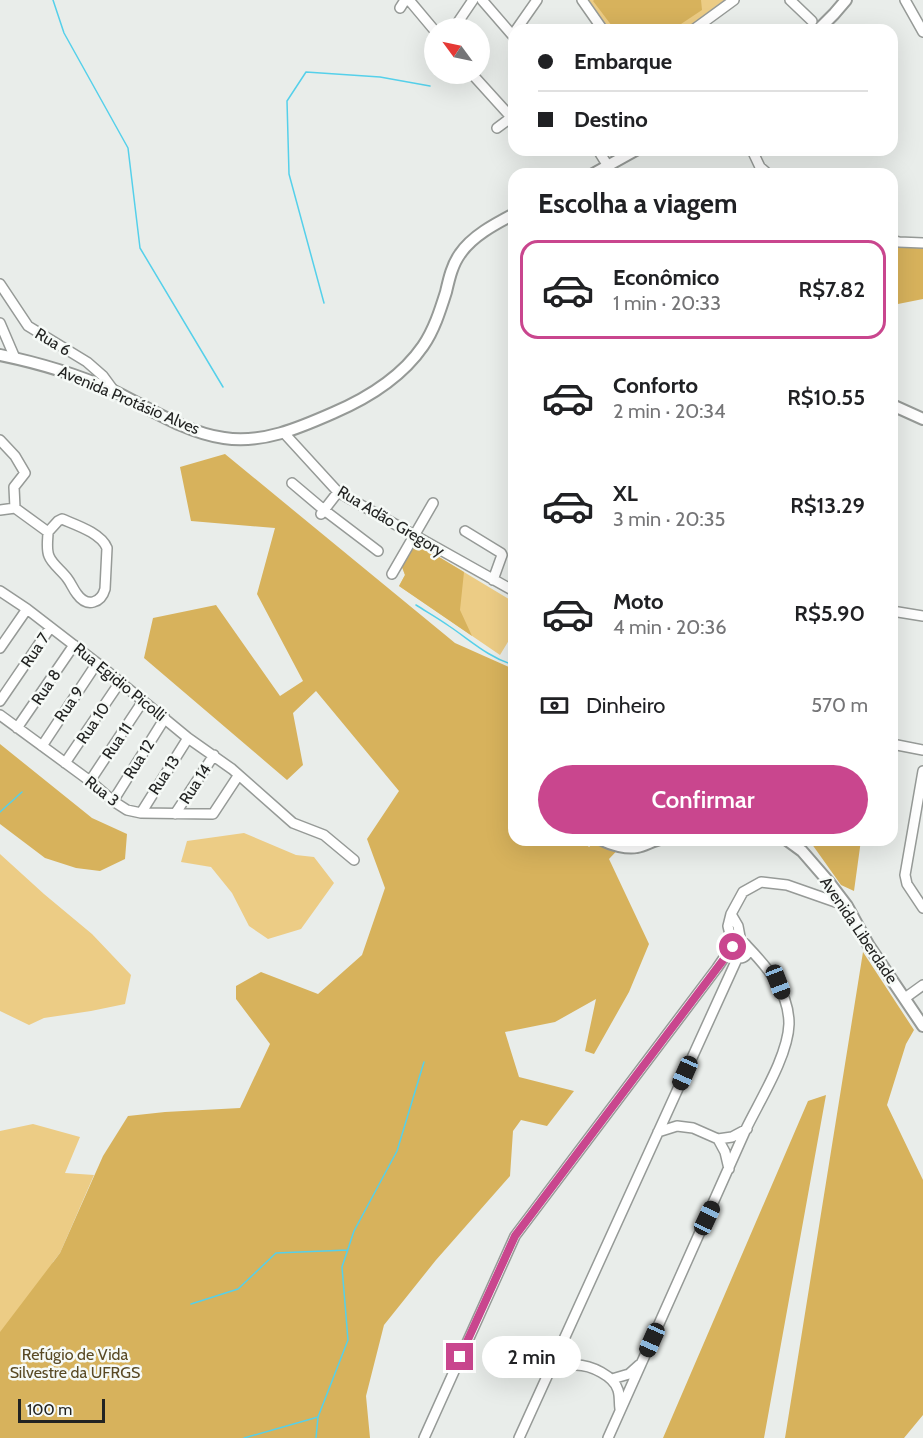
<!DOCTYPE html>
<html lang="pt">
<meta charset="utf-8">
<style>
body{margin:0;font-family:Cabin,sans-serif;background:#f2f2f2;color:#202124;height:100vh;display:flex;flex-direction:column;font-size:22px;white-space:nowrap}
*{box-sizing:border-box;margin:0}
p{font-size:20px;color:#757577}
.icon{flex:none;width:33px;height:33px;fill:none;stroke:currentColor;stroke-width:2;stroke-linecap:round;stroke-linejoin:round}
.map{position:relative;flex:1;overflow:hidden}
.sheet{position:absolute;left:508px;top:168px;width:390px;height:678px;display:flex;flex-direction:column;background:#fff;border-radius:18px;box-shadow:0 6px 24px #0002}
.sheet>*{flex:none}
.banner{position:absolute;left:508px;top:24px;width:390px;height:132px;border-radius:18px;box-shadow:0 6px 24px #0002;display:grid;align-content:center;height:132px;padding:0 30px;background:#fff}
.needle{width:39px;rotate:303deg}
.fabs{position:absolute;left:424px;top:18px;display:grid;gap:12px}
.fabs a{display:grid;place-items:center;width:66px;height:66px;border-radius:50%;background:#fff;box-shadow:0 6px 24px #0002;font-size:30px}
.scale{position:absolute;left:18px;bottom:15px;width:87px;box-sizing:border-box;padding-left:6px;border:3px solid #222322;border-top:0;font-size:16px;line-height:21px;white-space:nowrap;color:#222322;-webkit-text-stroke:4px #f6faf7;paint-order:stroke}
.end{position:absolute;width:27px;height:27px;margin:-14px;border:8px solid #c9468e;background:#fff;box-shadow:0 0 0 3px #fff}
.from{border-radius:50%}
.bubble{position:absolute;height:42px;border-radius:21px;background:#fff;box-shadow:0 6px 24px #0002;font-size:20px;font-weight:600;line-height:42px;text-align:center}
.car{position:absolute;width:18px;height:36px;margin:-18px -9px;border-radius:8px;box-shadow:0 0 4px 2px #0007;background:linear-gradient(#222 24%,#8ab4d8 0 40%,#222 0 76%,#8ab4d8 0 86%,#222 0)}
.banner b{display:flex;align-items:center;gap:21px;height:57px;font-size:22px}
.banner b+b{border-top:2px solid #e0e0e0}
.banner i{width:15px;height:15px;background:#202124}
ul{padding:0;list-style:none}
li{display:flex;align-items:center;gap:18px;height:99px;margin:0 12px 9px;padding:0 18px;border:3px solid transparent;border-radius:18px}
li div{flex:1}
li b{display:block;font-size:22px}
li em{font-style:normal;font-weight:600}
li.selected{border-color:#c9468e}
li>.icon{width:54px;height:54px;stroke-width:1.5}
h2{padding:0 30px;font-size:27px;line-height:72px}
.pay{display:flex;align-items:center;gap:15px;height:66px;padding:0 30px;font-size:22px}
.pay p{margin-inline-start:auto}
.primary-button{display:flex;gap:12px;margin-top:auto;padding:12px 30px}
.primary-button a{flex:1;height:69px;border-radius:36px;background:#c9468e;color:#fff;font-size:24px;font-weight:600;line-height:69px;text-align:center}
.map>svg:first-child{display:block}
</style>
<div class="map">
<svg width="923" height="1438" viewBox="0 0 923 1438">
<rect width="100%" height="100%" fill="#e9edea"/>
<path fill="#eccc85" d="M588,0H727L687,30H610Z
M414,542L512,601L514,606V632L500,655L399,586L405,575L402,567Z
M244,833L296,855L314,857L334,883L301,929L268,939L249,926L232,893L211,867L181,862L187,841Z
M0,854L44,894L92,934L131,975L125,1004L91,1011L44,1018L29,1025L0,1011Z
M33,1124L80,1137L65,1173L94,1175L60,1253L53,1262L0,1438V1131Z"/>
<path fill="#d7b25c" d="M594,0H701L702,10L672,30H615L593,1Z
M892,244L923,247V299L893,305Z
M225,454L455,643L511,668L514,666V840H582L589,847L597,840H627L609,859L649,944L629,992L594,1054L585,1051L596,999L555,1022L505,1032L519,1077L574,1091L547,1126L521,1120L513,1131L510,1176L436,1260L384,1325L366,1396L370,1438H0V1332L60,1253L103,1156L128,1116L165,1112L240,1108L270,1044L236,999V986L261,972L318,994L362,955L385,888L367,839L399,791L316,691L293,713L303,765L287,780L144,658L153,618L216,605L280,696L303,681L257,594L275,528L191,521L180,467Z
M414,542L464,572L460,610L472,636L399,586L405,575L402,567Z
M0,744L92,818L127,834L125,859L100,871L76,868L45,858L0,824Z
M809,840H861L854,891L841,885Z
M863,952L914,1030L906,1044L887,1105L923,1180V1415L904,1438H785Z
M826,1095L764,1438H663L808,1101Z"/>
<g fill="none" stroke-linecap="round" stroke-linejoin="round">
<path stroke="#55d0ea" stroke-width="1.5" d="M53,0L64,33L128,148L140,248L223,387
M324,303L289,174L287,101L306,72L380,77L430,86
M416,605C427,612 438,618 449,626C470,640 489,658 514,665
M0,812L22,792
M191,1304L238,1289L276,1253L348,1250
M244,1438L318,1417
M316,1438L318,1417L348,1340L342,1267L354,1231L397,1151L424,1062"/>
<defs>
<path id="minor" d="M409,0L435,31
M482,0L514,37
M582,0L603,30
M790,0L812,21
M905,0L923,32
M400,8L405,0
M454,28L473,0
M516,30L537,0
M693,30L734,0
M472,74L510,116L509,119L497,128
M598,150L608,166
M752,150L760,167L768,174
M892,240L899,242L923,243
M0,284L28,326L87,362L103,376L114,391
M0,323L15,358
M284,433L338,492L414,535L514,591
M0,440L15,456L25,473L14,487L15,508
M292,483L324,510L378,551
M0,510L15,508L48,532C48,539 46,549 49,556C52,564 62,571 67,578C71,583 73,589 77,594C87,608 101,603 105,589L107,548C101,533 76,525 62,519L58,521L48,532
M321,514L338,492
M465,531L501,553L502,555L493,580
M392,574L433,503
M0,591L27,609L97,663L188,738L232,769L293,823L324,835L354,860
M892,611L923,616
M0,648L27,609
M0,701L50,628
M0,715L90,781L113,801L127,810L141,813L213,814L238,776
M17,728L74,645
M892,744L923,750
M42,746L97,663
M65,763L120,682
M923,771L905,875L907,884L923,908
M90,781L143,701
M113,801L165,718
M141,813L188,738
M175,814L214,755
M731,914L738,926L741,942
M732 950a8 8 0 1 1 16 0a8 8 0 1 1-16 0Z
M733,947L728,926L731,914L743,892L761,882L787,885L847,906
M905,998L923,985
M658,1132L677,1126L693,1128L718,1139L725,1152L729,1169
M718,1139L732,1137L747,1129
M549,1373C557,1370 566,1365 576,1365C591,1365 614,1376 618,1390C620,1396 619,1403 620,1409
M612,1379L629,1374L639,1365
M424,1438L515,1236L717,968L728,952L732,948
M519,1438L737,959
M608,1438C654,1335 700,1232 746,1129C760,1100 788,1056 789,1024C789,992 768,968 747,946"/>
<path id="major" d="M818,30L834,14L846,0
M593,174L636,150
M0,355C39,363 76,374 112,390C147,407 186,433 224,438C262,444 299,428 333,413C368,398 401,378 423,346C434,330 440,311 446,292C449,279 452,265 460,254C472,236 495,224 514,214
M892,405L923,419
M602,840C611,845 627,849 637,847C644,846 650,842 657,840
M787,840L802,851L828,881L847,906L869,946L923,1026"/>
</defs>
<use href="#minor" stroke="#969a97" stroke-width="12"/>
<use href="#major" stroke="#969a97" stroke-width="14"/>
<use href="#minor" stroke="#fff" stroke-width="9"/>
<use href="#major" stroke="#fff" stroke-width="10"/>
</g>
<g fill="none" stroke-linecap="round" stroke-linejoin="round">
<path stroke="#c9468e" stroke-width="8" d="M460,1357L515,1236L733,947"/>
</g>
<g text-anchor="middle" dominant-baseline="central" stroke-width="5" stroke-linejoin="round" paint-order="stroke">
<g font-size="16" fill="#222322" stroke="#f6faf7">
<text transform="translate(53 342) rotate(31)">Rua 6</text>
<text transform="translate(129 400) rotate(23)">Avenida Protásio Alves</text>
<text transform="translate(391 521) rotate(31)">Rua Adão Gregory</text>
<text transform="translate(35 650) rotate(-56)">Rua 7</text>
<text transform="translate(120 682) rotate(39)">Rua Egidio Picolli</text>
<text transform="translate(46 687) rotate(-56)">Rua 8</text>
<text transform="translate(69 704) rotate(-56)">Rua 9</text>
<text transform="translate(93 723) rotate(-56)">Rua 10</text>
<text transform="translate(117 741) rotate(-56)">Rua 11</text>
<text transform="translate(139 759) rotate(-58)">Rua 12</text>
<text transform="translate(164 775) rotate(-57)">Rua 13</text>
<text transform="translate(195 784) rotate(-57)">Rua 14</text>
<text transform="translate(102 791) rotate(38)">Rua 3</text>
<text transform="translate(859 930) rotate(56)">Avenida Liberdade</text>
</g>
<g font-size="16" fill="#594924" stroke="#f6faf7">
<text x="75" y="1354">Refúgio de Vida<tspan x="75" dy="18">Silvestre da UFRGS</tspan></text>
</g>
</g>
</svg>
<div class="fabs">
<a><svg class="needle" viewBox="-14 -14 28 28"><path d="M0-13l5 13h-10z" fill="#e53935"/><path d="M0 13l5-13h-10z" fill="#757577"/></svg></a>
</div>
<div class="scale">100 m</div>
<i class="end from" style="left:733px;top:947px"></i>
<i class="end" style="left:460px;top:1357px"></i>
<div class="bubble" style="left:482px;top:1336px;width:99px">2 min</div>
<i class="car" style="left:778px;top:982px;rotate:159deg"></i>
<i class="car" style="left:685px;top:1073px;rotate:204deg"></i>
<i class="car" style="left:707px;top:1218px;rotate:25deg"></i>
<i class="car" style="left:652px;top:1340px;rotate:204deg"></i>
<div class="banner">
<b><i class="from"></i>Embarque</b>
<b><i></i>Destino</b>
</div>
<section class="sheet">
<h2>Escolha a viagem</h2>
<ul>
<li class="selected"><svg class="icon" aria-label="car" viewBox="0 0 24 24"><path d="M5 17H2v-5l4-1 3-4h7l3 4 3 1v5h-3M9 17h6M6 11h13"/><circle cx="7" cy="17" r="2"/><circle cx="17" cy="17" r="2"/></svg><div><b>Econômico</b><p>1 min · 20:33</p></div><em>R$7.82</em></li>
<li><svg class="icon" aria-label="car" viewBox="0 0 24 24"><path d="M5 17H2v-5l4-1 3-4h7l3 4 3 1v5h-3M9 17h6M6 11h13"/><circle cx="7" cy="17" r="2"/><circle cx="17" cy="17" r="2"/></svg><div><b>Conforto</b><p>2 min · 20:34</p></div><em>R$10.55</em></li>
<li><svg class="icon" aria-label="car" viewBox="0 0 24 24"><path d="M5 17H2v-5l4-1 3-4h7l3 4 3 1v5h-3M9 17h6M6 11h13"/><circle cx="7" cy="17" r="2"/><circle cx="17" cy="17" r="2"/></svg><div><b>XL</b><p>3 min · 20:35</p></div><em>R$13.29</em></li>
<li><svg class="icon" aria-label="car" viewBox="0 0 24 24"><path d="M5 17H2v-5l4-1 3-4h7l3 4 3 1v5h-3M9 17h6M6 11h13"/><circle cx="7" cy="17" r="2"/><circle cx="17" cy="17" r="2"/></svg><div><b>Moto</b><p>4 min · 20:36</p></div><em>R$5.90</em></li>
</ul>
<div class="pay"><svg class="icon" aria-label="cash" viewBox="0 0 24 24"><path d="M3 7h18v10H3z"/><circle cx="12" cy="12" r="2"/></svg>Dinheiro<p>570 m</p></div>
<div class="primary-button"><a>Confirmar</a></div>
</section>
</div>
